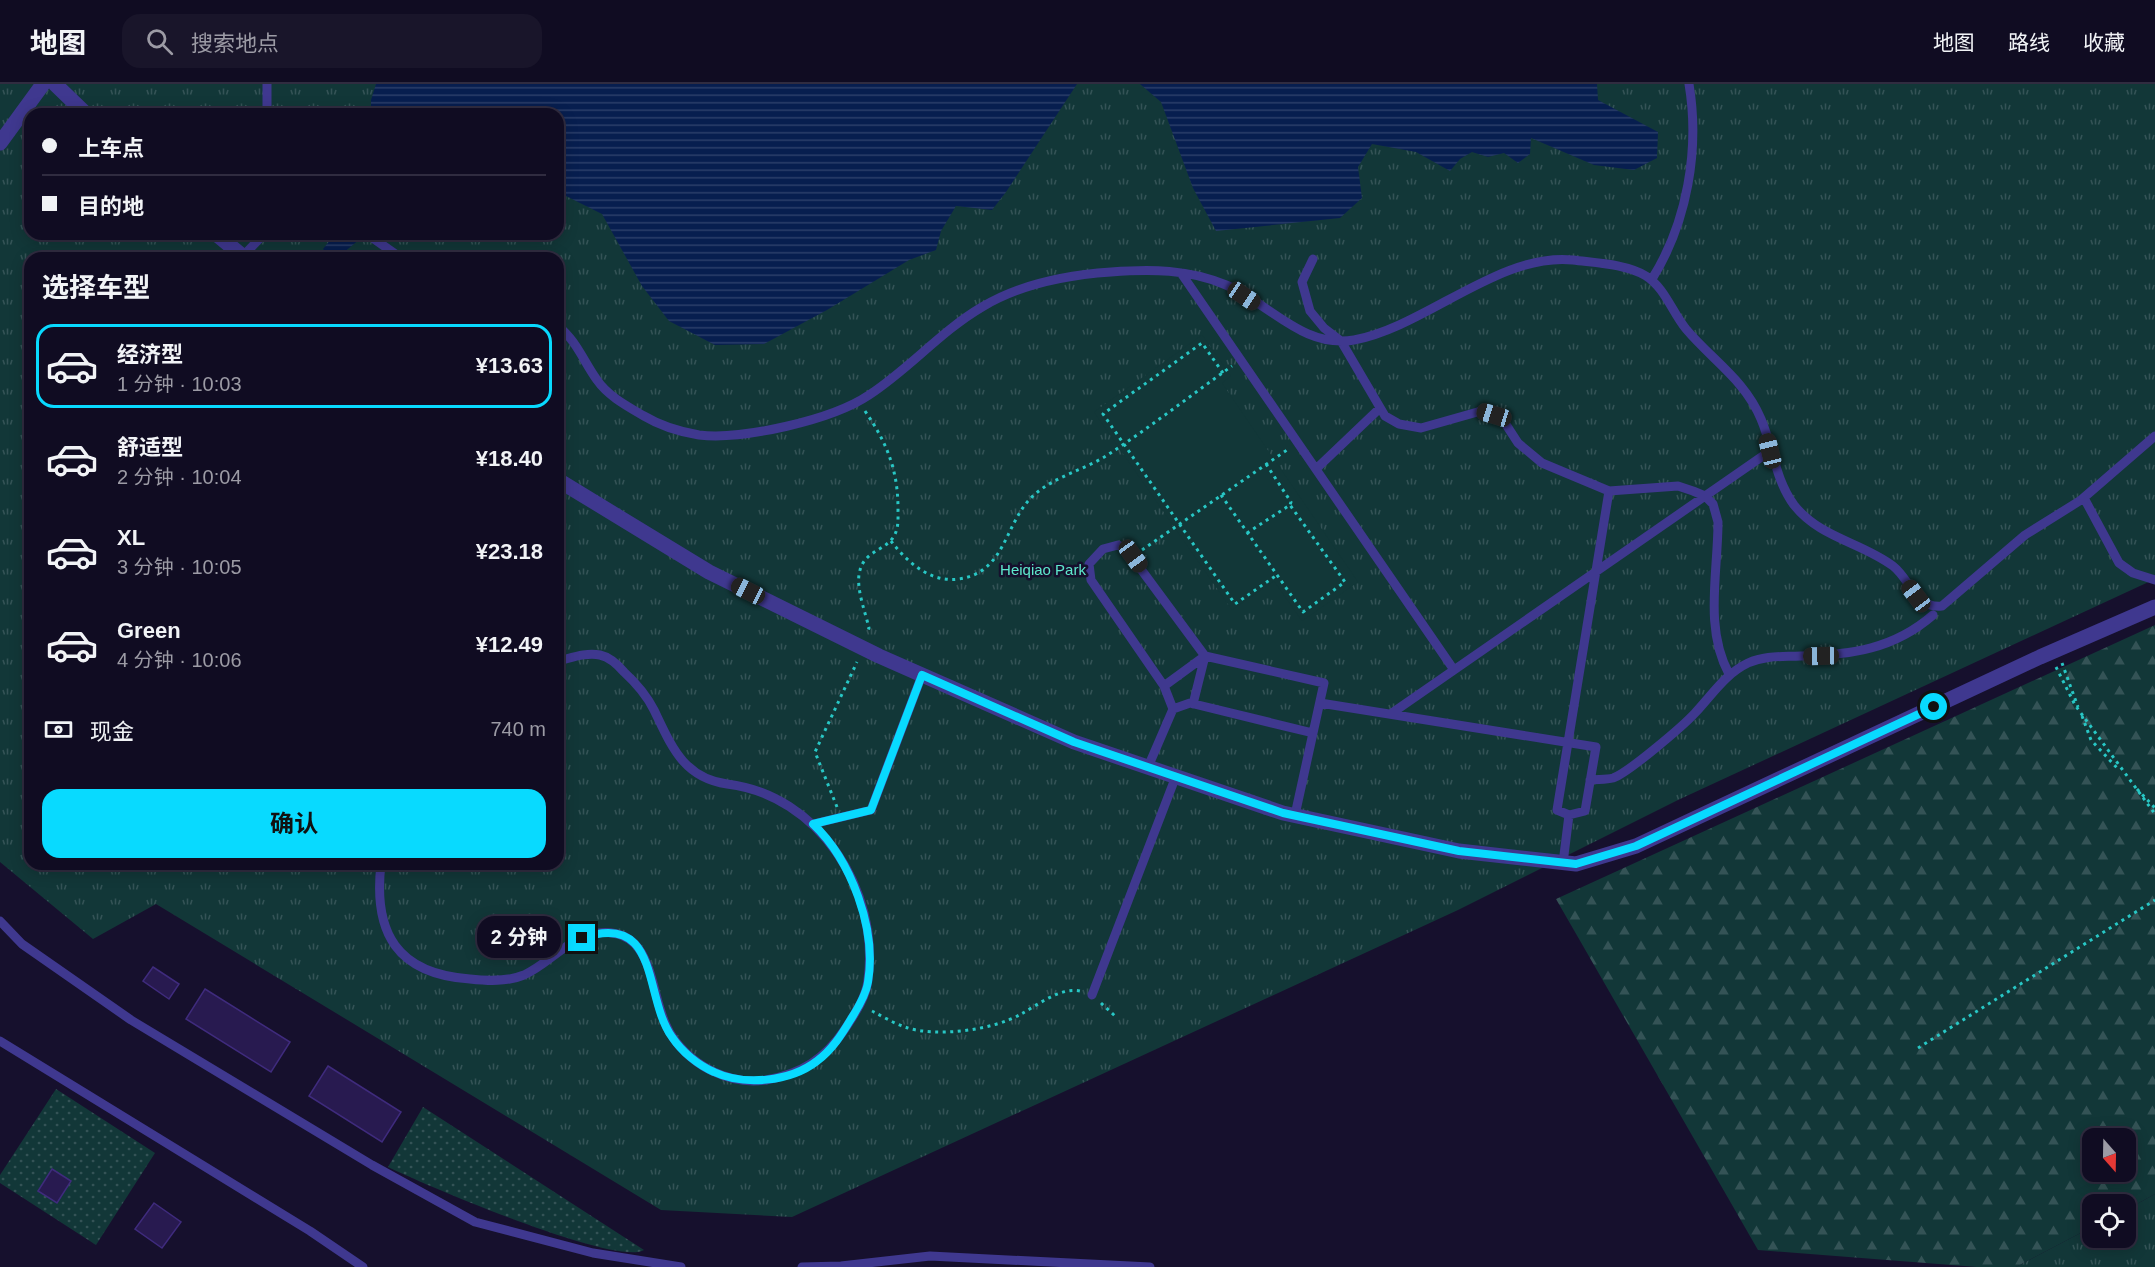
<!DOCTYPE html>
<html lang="zh">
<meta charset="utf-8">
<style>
body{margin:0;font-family:Arial,"Noto Sans SC",sans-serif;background:#19152a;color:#f1f3f6;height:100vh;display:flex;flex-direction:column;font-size:22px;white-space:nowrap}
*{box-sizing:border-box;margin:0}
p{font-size:20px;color:#9c9ba5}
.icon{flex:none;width:33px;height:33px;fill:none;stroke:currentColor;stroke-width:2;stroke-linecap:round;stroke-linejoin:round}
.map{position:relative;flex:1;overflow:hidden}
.panel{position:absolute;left:24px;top:168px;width:540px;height:618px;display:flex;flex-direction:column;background:#100c22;border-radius:18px;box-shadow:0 3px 15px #0003,0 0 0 2px #302c40}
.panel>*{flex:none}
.guide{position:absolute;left:24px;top:24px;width:540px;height:132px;border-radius:18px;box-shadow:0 3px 15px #0003,0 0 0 2px #302c40;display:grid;align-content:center;height:132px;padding:0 18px;background:#100c22}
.needle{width:39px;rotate:160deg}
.tools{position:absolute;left:2082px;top:1044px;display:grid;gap:12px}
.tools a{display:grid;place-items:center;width:54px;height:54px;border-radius:12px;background:#100c22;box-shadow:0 3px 15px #0003,0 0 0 2px #302c40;font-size:30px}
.end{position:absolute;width:27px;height:27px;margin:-14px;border:8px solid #08daff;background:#111;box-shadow:0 0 0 3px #111}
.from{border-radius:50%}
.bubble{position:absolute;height:42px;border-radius:18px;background:#100c22;box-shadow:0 3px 15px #0003,0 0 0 2px #302c40;font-size:20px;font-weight:700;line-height:42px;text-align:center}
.car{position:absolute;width:18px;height:36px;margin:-18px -9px;border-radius:8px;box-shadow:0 0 4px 2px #0007;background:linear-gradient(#222 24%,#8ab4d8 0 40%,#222 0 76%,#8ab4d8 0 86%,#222 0)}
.guide b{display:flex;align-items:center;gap:21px;height:57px;font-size:22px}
.guide b+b{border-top:2px solid #302c40}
.guide i{width:15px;height:15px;background:#f1f3f6}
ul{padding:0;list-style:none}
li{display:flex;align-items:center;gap:18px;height:84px;margin:0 12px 9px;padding:0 6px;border:3px solid transparent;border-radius:18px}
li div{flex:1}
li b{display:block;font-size:22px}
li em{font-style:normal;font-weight:700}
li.on{border-color:#08daff}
li>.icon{width:54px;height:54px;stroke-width:1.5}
h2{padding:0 18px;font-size:27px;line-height:72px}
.pay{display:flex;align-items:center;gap:15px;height:66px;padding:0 18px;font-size:22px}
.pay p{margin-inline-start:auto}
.primary-button{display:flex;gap:12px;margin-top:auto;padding:12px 18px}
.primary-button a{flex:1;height:69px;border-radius:18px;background:#08daff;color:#111;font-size:24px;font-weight:700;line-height:69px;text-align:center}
header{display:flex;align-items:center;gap:36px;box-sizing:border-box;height:84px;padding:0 30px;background:#100c22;border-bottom:2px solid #302c40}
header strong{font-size:28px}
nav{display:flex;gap:33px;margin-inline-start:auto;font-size:21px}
.search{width:420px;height:54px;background:#19152a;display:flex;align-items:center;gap:15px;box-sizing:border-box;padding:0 21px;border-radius:18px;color:#9c9ba5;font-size:22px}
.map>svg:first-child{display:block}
</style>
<header>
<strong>地图</strong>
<div class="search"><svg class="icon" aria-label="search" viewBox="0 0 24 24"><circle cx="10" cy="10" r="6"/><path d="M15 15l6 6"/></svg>搜索地点</div>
<nav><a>地图</a><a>路线</a><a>收藏</a></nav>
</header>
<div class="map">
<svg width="2155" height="1183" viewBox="0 0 2155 1183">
<defs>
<pattern id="grass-dots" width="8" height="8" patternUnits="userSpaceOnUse" patternTransform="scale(1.5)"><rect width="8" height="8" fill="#123738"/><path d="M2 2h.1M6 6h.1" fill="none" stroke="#345356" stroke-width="1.8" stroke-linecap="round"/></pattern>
<pattern id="forest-firs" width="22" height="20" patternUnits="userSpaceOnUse" patternTransform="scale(1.5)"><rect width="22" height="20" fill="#123738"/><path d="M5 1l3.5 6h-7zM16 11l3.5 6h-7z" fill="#345356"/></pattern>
<pattern id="park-tufts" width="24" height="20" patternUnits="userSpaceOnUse" patternTransform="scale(1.5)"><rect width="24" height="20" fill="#123738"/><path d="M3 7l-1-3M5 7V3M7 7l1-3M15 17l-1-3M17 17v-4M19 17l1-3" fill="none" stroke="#345356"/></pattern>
<pattern id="water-rules" width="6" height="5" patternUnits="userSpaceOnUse" patternTransform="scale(1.5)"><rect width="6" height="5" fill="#071e4f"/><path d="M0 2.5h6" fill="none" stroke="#2b3e69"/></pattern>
</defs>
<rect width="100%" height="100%" fill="#16102d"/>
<path fill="url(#grass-dots)" d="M56,1005L155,1069L96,1161L0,1099V1091Z
M423,1023L644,1166C616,1183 423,1100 388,1083Z"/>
<path fill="url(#forest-firs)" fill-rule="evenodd" d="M2155,541V1110L2126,1126V1120H2092V1143L2016,1183H1977L1758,1166L1556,815ZM2092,1054H2126V1088H2092Z"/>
<path fill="url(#park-tufts)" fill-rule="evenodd" d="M0,0H2155V495L1678,716L1458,826L792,1133L661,1126L156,820L93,855L0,778ZM30,30H558V150H30ZM30,174H558V780H30Z
M2155,1110V1183H2016L2092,1143V1154H2126V1126Z"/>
<path fill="#123738" d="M1202,251L1231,292L1222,299L1358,498L1302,537L1274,497L1232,526L1094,328Z"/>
<path fill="url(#water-rules)" d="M376,0H1077L1006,108L992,126L956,122L941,147L936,166L909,176L827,226L764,260L715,261L669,237L642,202L602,130L558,108V30H371V16Z
M1140,0H1597L1598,16L1658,48L1657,74L1634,86L1594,81L1531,54L1530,70L1518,79L1504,69L1488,73L1472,68L1460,75L1450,87L1416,68L1372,60L1358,83L1362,114L1340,134L1216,147L1193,104L1161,18Z
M335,150H366L337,174H331L323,165Z"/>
<path fill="#281a50" stroke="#3f2b7d" stroke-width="1.5" d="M153,883L179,900L169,915L143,897Z
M205,905L290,958L271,988L186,935Z
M328,982L401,1028L382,1058L309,1012Z
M52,1085L71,1097L57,1119L38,1107Z
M154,1119L181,1138L162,1164L135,1145Z"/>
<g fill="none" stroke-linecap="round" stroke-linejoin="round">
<path stroke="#28c7c5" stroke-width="3" stroke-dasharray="3 4.5" stroke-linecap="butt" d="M1223,289L1202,259L1103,330L1235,520L1277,491
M865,327C887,359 898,386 898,425C898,436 899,446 892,455C882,467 865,468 860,486C855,502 865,527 869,544L867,549
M1266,380L1291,418L1290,421
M1221,411L1303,528L1345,498L1290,421L1247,449
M891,457C907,478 930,499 959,495C1007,488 1004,438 1034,411C1054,393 1083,386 1106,372C1149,344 1190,312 1232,282
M1142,466L1287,366
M2062,579L2078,623
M2056,583L2075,621L2155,730
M2082,632L2091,656L2118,685
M2137,705L2155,724
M837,723L815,668L857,578
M1101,919L1115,932
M872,927C882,932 893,939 905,943C935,954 994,946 1021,930C1038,921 1060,903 1080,907
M1918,964L2155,816"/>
<path stroke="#3f388f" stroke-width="9" d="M267,30V0
M367,150L401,174
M243,172L264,150
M1313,175L1302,198L1310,227L1324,244L1341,257L1385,332L1399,340L1421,344L1481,327L1494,331L1505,339L1518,359L1542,379L1609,407L1678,402L1693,407L1705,412L1713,420L1718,438C1718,489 1704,544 1729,590
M1181,189L1454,586
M1652,195C1687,139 1700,66 1689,0
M558,242C576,256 584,278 597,296C608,312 627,322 644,332C659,341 681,348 699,351C743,356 832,336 869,311C909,285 941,247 982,223C1020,200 1067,191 1111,188C1150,185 1189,185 1226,201C1269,219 1303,265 1354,256C1425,243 1500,168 1573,176C1596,179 1626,180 1646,192C1665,204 1672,228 1686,245C1712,276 1745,296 1761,335C1773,363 1775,395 1794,421C1820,454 1861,458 1893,482C1911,496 1915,525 1942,522L2025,451L2081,416L2155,352
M1316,385L1380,324
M2084,414L2119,479L2133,489L2155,496
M1164,602L1205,572
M1320,619L1596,663L1585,727L1569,731L1563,779
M1193,620L1205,572
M1173,625L1164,602L1091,496L1089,480L1103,465L1118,461L1126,465L1205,572L1324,599L1295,731
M1392,629L1770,367
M1148,683L1173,625L1190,619L1313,649
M1590,696C1597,695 1606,696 1613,694C1628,689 1683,642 1695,629C1712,611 1725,590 1748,579C1766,571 1782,573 1801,572C1851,571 1894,565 1933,531
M1569,731L1557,726L1609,407
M813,740L871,726L922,591
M381,780C373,849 397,890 470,895C488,897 507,898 524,891C549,880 570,852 598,849C654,843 649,905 666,941C674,960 693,978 712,987C729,995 748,999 766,996C801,990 825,975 845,945C854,931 866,914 868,896C880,806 819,711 727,700C683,694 671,661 654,626C647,612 636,599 624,588C618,581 609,573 600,571C586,568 571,574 558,577
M0,837L22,860L131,936L372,1081L475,1138L593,1169L681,1183
M1092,911L1176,692
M0,957L310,1147L363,1183
M802,1183L841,1182L930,1172L1150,1183"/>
<path stroke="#3f388f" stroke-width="15" d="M55,0L86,30
M0,59L43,0
M216,150L245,174
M558,396L709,488L879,572L1074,658L1283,729L1459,767L1576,780L1636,762L2040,573L2155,523"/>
</g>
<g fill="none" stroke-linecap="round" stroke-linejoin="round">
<path stroke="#08daff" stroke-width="8" d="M582,854C661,827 643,913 672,953C682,968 698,981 714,988C744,1002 790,998 817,977C832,966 842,950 851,935C858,924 866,911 868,898C877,845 851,776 813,740L871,726L922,591L1074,658L1283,729L1459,767L1576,780L1636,762L1934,623"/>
</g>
<g text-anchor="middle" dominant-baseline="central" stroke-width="5" stroke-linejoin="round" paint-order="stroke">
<g font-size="15" fill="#5ee9cd" stroke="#16102d">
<text x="1043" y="485">Heiqiao Park</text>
</g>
</g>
</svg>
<div class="tools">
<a><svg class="needle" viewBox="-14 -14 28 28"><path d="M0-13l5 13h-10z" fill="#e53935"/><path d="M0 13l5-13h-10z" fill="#9c9ba5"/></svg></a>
<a><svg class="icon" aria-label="locate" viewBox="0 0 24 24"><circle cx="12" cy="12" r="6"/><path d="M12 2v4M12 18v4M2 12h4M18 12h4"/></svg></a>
</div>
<i class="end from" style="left:1934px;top:623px"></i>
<i class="end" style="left:582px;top:854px"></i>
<div class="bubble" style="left:477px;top:832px;width:84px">2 分钟</div>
<i class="car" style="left:1244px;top:212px;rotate:124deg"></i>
<i class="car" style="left:1494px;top:331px;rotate:287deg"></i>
<i class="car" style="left:1770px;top:367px;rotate:346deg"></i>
<i class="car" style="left:1133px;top:472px;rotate:144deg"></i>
<i class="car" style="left:748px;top:507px;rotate:297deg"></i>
<i class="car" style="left:1916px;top:512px;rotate:323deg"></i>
<i class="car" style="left:1821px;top:572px;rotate:269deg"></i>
<div class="guide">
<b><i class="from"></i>上车点</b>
<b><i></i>目的地</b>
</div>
<section class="panel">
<h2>选择车型</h2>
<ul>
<li class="on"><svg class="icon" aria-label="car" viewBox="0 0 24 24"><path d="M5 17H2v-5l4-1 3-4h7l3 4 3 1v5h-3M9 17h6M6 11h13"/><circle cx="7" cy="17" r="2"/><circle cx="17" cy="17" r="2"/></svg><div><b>经济型</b><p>1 分钟 · 10:03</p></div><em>¥13.63</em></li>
<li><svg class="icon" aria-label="car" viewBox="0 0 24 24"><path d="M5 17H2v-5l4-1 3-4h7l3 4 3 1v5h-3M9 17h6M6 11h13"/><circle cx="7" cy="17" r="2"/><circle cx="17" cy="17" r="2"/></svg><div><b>舒适型</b><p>2 分钟 · 10:04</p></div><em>¥18.40</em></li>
<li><svg class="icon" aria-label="car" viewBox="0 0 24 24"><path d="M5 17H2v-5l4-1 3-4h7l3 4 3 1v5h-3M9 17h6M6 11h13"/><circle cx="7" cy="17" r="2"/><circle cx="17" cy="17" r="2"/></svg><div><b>XL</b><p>3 分钟 · 10:05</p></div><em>¥23.18</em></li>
<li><svg class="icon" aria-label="car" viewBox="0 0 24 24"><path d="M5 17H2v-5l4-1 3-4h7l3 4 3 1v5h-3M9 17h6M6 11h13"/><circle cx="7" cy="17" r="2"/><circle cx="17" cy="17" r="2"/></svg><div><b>Green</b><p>4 分钟 · 10:06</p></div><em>¥12.49</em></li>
</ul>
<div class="pay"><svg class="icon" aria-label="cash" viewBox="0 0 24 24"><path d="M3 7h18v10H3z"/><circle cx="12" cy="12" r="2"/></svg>现金<p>740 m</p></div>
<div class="primary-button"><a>确认</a></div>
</section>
</div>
